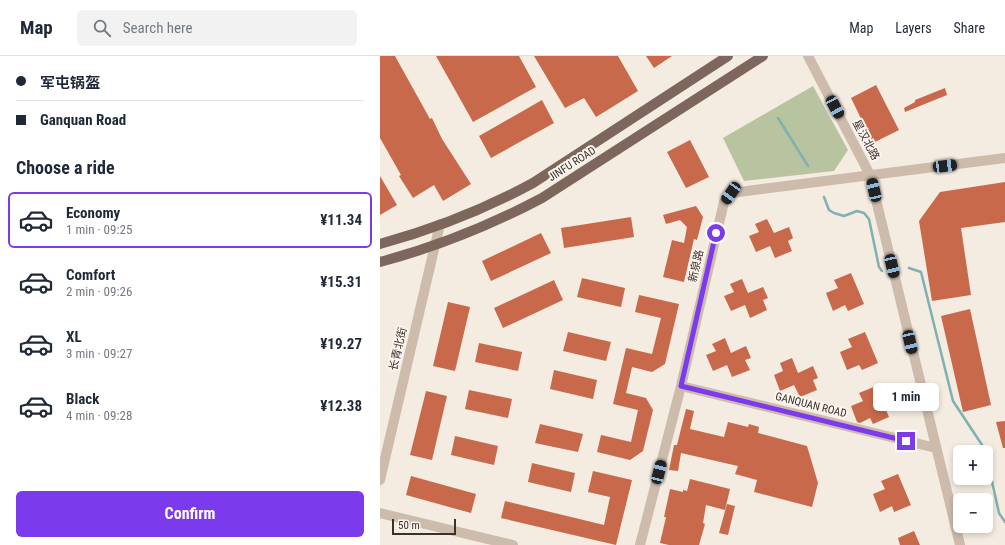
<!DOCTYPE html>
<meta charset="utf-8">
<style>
body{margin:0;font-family:"Roboto Condensed","Noto Sans SC",sans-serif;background:#f2f2f3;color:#1f2937;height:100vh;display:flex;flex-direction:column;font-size:15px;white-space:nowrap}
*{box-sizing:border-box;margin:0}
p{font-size:13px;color:#747a83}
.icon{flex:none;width:22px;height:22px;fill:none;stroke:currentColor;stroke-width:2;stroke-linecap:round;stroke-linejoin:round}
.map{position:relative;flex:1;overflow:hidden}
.details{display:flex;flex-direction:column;background:#fff;width:380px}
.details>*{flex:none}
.hud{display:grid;align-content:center;height:88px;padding:0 16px;background:#fff}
.fabs{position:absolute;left:573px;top:389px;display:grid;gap:8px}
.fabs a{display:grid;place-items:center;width:40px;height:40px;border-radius:6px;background:#fff;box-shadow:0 2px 6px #0003;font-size:20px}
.scale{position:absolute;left:12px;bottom:10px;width:64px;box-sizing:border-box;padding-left:4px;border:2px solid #3b302b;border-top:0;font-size:11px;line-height:14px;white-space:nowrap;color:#3b302b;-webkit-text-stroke:3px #fbf5ee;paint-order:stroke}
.end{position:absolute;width:18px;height:18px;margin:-9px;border:5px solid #7c3aed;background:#fff;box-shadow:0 0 0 2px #fff}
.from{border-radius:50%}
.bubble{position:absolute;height:28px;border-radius:6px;background:#fff;box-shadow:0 2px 6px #0003;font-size:13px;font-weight:700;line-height:28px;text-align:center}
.car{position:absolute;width:12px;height:24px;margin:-12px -6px;border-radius:5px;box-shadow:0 0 3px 1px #0007;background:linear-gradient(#222 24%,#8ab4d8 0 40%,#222 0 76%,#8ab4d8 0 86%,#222 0)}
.hud b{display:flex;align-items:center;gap:14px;height:38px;font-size:15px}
.hud b+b{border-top:1px solid #e0e1e3}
.hud i{width:10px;height:10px;background:#1f2937}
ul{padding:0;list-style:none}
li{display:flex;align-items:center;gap:12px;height:56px;margin:0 8px 6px;padding:0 8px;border:2px solid transparent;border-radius:6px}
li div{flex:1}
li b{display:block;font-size:15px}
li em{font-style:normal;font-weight:700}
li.active{border-color:#7c3aed}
li>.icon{width:36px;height:36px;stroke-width:1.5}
h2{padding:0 16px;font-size:18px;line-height:48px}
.primary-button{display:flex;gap:8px;margin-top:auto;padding:8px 16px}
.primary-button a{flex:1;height:46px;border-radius:6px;background:#7c3aed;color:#fff;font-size:16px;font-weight:700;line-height:46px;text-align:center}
header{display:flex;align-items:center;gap:24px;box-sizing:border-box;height:56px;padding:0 20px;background:#fff;border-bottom:1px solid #e0e1e3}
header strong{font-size:19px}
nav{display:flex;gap:22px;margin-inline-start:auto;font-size:14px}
.search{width:280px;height:36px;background:#f2f2f3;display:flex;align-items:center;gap:10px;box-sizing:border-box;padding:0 14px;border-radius:6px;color:#747a83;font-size:15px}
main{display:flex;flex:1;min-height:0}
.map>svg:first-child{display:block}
</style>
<header>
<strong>Map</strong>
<div class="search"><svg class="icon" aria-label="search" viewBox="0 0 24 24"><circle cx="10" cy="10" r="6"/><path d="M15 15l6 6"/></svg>Search here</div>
<nav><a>Map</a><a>Layers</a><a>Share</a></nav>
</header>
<main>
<section class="details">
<div class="hud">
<b><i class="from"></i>军屯锅盔</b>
<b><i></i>Ganquan Road</b>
</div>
<h2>Choose a ride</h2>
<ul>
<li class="active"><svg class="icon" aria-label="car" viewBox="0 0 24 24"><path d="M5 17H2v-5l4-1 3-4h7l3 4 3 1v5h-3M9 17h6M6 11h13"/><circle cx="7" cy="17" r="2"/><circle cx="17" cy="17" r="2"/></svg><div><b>Economy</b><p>1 min · 09:25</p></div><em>¥11.34</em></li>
<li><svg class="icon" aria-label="car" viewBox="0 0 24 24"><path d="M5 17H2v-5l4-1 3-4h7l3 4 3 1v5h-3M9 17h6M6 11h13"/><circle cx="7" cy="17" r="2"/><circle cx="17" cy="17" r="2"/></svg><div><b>Comfort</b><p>2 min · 09:26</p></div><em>¥15.31</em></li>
<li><svg class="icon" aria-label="car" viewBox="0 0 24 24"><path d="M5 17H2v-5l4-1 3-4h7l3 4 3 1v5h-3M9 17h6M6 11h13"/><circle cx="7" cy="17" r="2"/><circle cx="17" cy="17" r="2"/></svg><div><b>XL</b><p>3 min · 09:27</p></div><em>¥19.27</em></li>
<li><svg class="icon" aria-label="car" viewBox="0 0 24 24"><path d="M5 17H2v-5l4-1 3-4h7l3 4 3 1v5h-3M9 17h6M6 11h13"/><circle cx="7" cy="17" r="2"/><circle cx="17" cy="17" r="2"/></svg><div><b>Black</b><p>4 min · 09:28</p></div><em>¥12.38</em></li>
</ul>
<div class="primary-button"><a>Confirm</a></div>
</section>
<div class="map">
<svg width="625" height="489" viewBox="0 0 625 489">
<rect width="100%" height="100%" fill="#f4ebe1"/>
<path fill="#b8c4a0" d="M433,30L468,94L454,115L364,125L343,82Z"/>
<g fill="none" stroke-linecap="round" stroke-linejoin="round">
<path stroke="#7fb0b2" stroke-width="2.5" d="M398,62L428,110
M444,141L449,154L454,157L464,160L477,155L484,157L489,163L499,211L502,215
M529,212L541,216L573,345L608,398L609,412L619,457L625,466"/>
</g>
<path fill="#c8694b" d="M0,0H15L50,63L52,62L62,83L91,128L63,145L54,129L33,142L19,120L21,119L0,82Z
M56,0H139L156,31L93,66Z
M154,0H238L258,35L216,61L204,42L185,52Z
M266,0H292L274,12Z
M496,29L519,74L493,87L471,42Z
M565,32L567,39L525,56L524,52L535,46V44Z
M162,44L174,67L111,102L99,80Z
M310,84L329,121L306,132L287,96Z
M0,120L17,149L0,159Z
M625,126V166L581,172L591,239L552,245L539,165L560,136Z
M316,150L323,161L317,184L314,183L304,226L283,221L292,184L304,187L307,171L300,164L286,168L283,159Z
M251,161L254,181L184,192L181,172Z
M387,163L394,177L409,171L413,182L408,185L412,195L395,202L390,190L376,196L369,180L379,176L375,168Z
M161,177L171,197L111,225L102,205Z
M471,217L484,248L468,255L465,249L453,255L446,237L458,232L454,224Z
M202,222L245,232L241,251L197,241Z
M362,223L368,237L383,231L388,242L383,244L387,254L370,262L365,249L351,255L344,240L354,236L350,228Z
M174,224L183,244L123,272L114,252Z
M259,239L299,248L285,308L272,316L252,311L246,337L266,342L273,354L263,395L250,404L217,396L221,379L251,386L258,354L233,348L246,292L272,298L281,262L255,256Z
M68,246L90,251L75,315L53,310Z
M590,253L611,349L583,356L561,260Z
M188,276L231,286L226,305L183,295Z
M485,276L498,307L482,314L479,309L467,314L460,296L472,291L468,283Z
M345,282L351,297L366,290L371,302L365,304L370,314L352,321L347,309L333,315L326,299L336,295L332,288Z
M99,287L142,296L138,315L95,306Z
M412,302L418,317L433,310L438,322L433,324L437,334L420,341L414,329L400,335L394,319L403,315L400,307Z
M174,314L217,324L213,343L170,333Z
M496,330L509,361L493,368L490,362L480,367L477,366L471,350L483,345L479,337Z
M89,334L132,343L128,362L85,353Z
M46,335L67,340L52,404L30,399Z
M306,353L314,355L310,373L344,381L348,366L368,371L369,368L379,371L378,377L427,390L438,427L432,451L374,436L377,424L355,418L358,410L301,397L298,415L289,414L294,389H297Z
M625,365V392H623L616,366Z
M160,368L203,378L198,396L155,387Z
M75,380L118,390L114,409L71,399Z
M152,407L195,417L191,436L148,426Z
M213,415L252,424L236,489L121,462L125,445L224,469L230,441L208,436Z
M518,418L531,449L514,456L512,450L500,456L493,438L505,433L501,425Z
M31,420L96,438L91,457L26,439Z
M310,423L350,433L345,454L326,449L323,467L325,468L319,489H289L280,487L286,461H284L290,433L303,436V434L307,435Z
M347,448L355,450L348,479L339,477Z
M534,475L540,489H520L518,482Z"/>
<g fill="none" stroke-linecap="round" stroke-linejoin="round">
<path stroke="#cdbbac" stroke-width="10" d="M428,0L490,119L580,489
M301,330L556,392
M0,424L60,168
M0,457L133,489
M260,489L301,330L344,146L351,137L625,102"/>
<path stroke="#7d675c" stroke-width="10" d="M0,188C51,174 107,152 153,127L348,0
M0,206C56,191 111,169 162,142L383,0"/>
</g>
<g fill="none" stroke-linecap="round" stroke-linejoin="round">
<path stroke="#7c3aed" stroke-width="5" d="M336,177L301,330L526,385"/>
</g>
<g text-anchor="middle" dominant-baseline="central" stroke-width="4" stroke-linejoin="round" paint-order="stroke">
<g font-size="11" fill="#3b302b" stroke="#fbf5ee">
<text transform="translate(486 84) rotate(62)">星汉北路</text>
<text transform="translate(192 108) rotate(-33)">JINFU ROAD</text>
<text transform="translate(316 210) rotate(-77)">新泉路</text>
<text transform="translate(18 293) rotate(-77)">长青北街</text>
<text transform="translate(431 349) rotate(14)">GANQUAN ROAD</text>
</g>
</g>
</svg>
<div class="fabs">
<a>+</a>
<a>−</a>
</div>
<div class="scale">50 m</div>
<i class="end from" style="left:336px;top:177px"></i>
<i class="end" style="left:526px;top:385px"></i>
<div class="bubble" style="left:493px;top:327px;width:66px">1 min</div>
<i class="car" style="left:455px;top:51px;rotate:152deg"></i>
<i class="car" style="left:565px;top:110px;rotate:83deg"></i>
<i class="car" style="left:494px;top:134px;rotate:347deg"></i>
<i class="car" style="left:351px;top:137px;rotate:215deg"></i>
<i class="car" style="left:512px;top:210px;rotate:167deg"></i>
<i class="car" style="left:530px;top:286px;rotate:167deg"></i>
<i class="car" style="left:279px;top:416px;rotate:14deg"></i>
</div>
</main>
